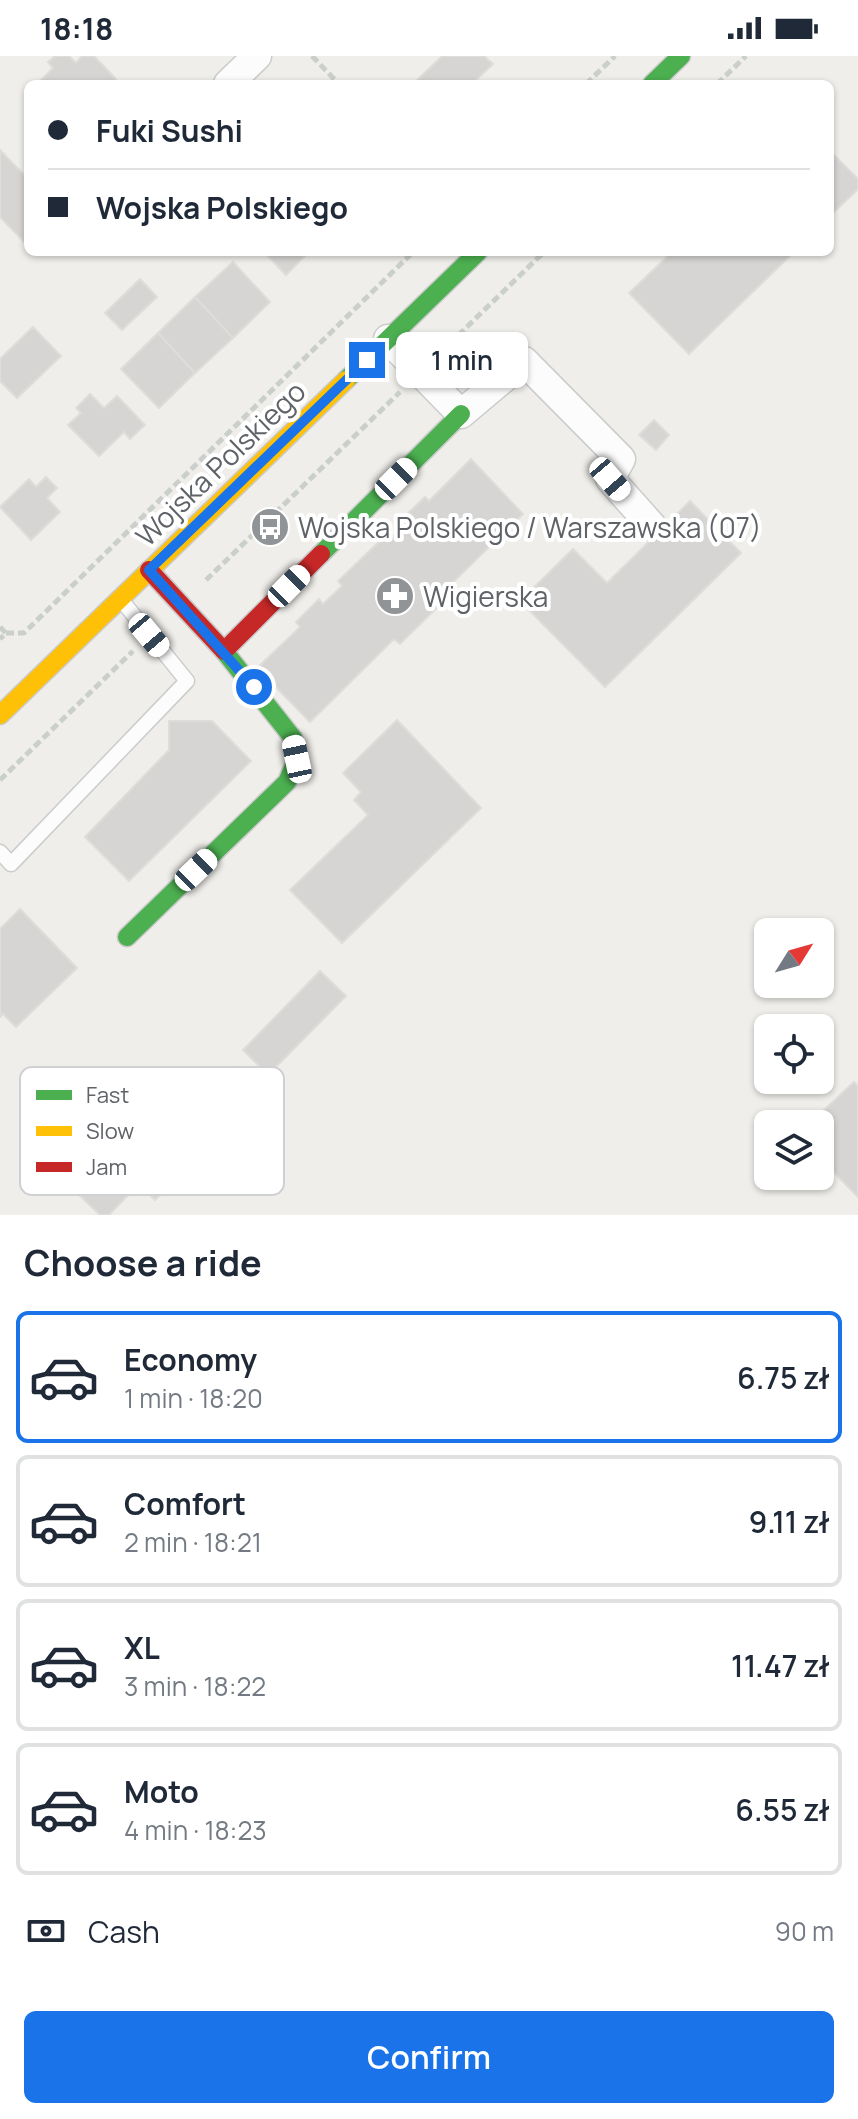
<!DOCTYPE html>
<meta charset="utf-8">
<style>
body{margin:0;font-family:Manrope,sans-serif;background:#f6f6f7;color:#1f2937;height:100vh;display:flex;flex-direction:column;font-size:30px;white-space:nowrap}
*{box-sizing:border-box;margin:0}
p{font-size:26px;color:#747a83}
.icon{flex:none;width:44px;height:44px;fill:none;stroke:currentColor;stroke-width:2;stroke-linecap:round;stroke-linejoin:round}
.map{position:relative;height:1159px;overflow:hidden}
.panel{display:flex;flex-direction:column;background:#fff;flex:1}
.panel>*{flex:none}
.banner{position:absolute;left:24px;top:24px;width:810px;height:176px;border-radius:12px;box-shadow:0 2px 6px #0004;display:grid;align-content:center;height:176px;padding:0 24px;background:#fff}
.needle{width:52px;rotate:53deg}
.tools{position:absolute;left:754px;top:862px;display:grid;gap:16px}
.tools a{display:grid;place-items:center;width:80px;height:80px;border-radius:12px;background:#fff;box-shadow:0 2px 6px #0004;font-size:40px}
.end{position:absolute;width:36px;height:36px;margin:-18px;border:10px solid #1a73e8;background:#fff;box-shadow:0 0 0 4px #fff}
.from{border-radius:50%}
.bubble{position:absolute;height:56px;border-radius:12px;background:#fff;box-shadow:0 2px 6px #0004;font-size:26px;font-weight:600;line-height:56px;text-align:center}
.car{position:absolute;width:24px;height:48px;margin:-24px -12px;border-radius:10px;box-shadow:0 0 6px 2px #0007;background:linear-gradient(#fff 24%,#345 0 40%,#fff 0 76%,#345 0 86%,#fff 0)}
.banner b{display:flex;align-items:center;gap:28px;height:76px;font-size:30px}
.banner b+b{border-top:2px solid #e0e1e3}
.banner i{width:20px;height:20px;background:#1f2937}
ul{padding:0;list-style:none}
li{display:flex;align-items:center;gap:24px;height:132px;margin:0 16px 12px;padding:0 8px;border:4px solid #e0e1e3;border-radius:12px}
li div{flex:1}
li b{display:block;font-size:30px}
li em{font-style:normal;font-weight:600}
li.current{border-color:#1a73e8}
li>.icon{width:72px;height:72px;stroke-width:1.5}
h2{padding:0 24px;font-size:36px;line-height:96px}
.pay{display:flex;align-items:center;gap:20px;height:88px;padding:0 24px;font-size:30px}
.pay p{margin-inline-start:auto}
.primary-button{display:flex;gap:16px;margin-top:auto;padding:16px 24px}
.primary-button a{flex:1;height:92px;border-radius:12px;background:#1a73e8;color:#fff;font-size:32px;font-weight:600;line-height:92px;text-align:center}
.status{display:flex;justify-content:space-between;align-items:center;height:56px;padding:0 40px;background:#fff;direction:ltr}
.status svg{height:22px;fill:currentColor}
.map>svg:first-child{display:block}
</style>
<div class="status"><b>18:18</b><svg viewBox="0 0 49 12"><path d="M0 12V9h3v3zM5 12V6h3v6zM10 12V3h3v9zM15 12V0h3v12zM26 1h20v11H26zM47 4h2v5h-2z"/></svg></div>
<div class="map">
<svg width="858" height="1159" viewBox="0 0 858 1159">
<rect width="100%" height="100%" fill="#efeeea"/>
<path fill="#d6d5d3" stroke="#deddd9" stroke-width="2" d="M55,0H69L76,7L82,0H94L116,23L111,28H45L41,24L53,12L48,6Z
M442,0H484L493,8L472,28H413Z
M0,94L28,123V190L0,161Z
M830,95L858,123V133L830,160Z
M264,196H309L286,219Z
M672,196H794L689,298L629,237Z
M233,206L270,246L233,282L195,241Z
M140,223L157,241L122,274L105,257Z
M195,241L233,282L195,317L158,277Z
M33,271L61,300L17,342L0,325V303Z
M158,277L195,317L159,352L121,313Z
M90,338L104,352L117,340L145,369L130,383L124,376L99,400L68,369L81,357L76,352Z
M654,364L669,379L656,394L639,379Z
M471,403L523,458L439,540L444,545L400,588L394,583L310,666L257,612L300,571L296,566L319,543L323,548L342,530L338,525L383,482L387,486L405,468L401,464L425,441L429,445Z
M46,421L57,432L47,442L60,456L31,484L0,451L29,423L36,431Z
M690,445L741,497L605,631L520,545L573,493L607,527Z
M397,664L481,752L342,887L290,834L368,759L354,744L361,736L343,717Z
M169,665H212L251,705L129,825L85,781L169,694Z
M20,853L77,912L16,971L3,958L0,961V873Z
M320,915L346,940L268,1019L243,994Z
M238,1011L261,1034L155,1144L131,1121Z
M854,1026L858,1030V1141L820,1102V1068H809Z
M114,1115L133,1134L109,1159H100L78,1138L91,1125L98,1132Z"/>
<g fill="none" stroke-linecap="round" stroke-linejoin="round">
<defs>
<path id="lane" d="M0,796L11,808L187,625L123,546"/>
<path id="street" d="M228,28L257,0
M388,283L461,358L524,305L621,403L610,423L652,470"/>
<path id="fast" d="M652,28L681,0
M346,324L478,196
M321,498L461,358
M127,881L287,726L297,703L293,682L224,595"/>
<path id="slow" d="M0,659L346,324"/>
<path id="jam" d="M149,514L224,595L321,498"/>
</defs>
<use href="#lane" stroke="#cbcccc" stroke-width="17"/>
<use href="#street" stroke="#cbcccc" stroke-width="31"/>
<use href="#fast" stroke="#cacacb" stroke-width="21"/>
<use href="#slow" stroke="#cacacb" stroke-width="21"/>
<use href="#jam" stroke="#cacacb" stroke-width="21"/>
<path stroke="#cacfcc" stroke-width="5" stroke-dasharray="8 4" stroke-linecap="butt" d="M312,0L339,28
M586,28L615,0
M717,28L746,0
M441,296L544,196
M206,524L400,336
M0,571L6,577L0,583
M6,577H24L413,196
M0,724L133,595"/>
<use href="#lane" stroke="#fdfcfc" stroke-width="14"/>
<use href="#street" stroke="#fdfcfc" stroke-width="28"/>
<use href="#fast" stroke="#4caf50" stroke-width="18"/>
<use href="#slow" stroke="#ffc107" stroke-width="18"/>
<use href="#jam" stroke="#c62828" stroke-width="18"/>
</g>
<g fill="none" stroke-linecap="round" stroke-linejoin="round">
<path stroke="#1a73e8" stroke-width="10" d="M254,631L149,514L367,304"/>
</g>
<defs>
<symbol id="bus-disc" viewBox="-11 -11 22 22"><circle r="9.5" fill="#919496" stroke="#fff"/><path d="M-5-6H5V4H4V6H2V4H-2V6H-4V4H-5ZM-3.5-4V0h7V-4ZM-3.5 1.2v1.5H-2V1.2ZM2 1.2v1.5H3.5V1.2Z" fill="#fff"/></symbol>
<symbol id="pharmacy-disc" viewBox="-11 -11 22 22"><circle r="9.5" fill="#919496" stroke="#fff"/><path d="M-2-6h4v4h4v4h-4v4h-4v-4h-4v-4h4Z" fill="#fff"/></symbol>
</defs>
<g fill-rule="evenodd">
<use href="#bus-disc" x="248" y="449" width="44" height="44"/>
<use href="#pharmacy-disc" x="373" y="518" width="44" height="44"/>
</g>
<g text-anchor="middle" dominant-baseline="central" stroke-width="8" stroke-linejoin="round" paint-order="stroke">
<g font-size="28" fill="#5f6368" stroke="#fff">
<text transform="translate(220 407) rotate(-44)">Wojska Polskiego</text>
</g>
<g font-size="28" fill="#5f6368" stroke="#fff" text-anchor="start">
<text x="298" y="471">Wojska Polskiego / Warszawska (07)</text>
<text x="423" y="540">Wigierska</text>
</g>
</g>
<rect x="20" y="1011" width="264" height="128" rx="12" fill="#fff" stroke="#cfd0d2" stroke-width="2"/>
<rect x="36" y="1034" width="36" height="10" fill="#4caf50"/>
<rect x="36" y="1070" width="36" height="10" fill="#ffc107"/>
<rect x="36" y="1106" width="36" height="10" fill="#c62828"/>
<g font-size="22" fill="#5f6368">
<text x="86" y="1047">Fast</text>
<text x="86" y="1083">Slow</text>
<text x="86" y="1119">Jam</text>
</g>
</svg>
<div class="tools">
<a><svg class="needle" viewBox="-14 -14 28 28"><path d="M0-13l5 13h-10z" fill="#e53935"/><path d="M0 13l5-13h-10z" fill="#747a83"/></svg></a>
<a><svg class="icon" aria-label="locate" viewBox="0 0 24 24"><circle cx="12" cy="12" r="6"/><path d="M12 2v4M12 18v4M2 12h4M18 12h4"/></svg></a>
<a><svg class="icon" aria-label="layers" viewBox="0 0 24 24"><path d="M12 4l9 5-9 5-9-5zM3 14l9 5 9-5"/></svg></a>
</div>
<i class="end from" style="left:254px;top:631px"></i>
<i class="end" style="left:367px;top:304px"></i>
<div class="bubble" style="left:396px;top:276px;width:132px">1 min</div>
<i class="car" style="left:396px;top:423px;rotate:45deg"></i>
<i class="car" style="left:610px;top:423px;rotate:139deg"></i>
<i class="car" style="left:289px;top:530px;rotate:45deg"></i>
<i class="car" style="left:149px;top:579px;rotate:140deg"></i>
<i class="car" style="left:297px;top:703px;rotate:348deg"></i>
<i class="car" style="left:196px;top:814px;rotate:46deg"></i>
<div class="banner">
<b><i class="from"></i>Fuki Sushi</b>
<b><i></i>Wojska Polskiego</b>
</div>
</div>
<section class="panel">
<h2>Choose a ride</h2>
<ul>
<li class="current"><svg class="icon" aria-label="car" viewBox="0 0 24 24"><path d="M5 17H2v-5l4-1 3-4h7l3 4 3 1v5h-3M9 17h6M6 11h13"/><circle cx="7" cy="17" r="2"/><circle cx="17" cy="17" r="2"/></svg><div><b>Economy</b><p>1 min · 18:20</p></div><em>6.75 zł</em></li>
<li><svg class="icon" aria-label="car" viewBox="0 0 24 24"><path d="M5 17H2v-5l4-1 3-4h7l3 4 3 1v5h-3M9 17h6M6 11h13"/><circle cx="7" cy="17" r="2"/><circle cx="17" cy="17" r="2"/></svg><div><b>Comfort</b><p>2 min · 18:21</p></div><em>9.11 zł</em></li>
<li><svg class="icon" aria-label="car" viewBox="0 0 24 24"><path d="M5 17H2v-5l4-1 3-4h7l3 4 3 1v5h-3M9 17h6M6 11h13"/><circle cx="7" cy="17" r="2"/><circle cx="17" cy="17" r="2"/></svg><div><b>XL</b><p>3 min · 18:22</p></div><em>11.47 zł</em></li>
<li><svg class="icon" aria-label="car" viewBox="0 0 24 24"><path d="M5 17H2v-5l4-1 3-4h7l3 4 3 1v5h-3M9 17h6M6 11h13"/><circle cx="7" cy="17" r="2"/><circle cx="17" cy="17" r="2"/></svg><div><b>Moto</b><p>4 min · 18:23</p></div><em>6.55 zł</em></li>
</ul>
<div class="pay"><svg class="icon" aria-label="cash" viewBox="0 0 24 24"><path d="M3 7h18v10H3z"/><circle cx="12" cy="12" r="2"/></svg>Cash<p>90 m</p></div>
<div class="primary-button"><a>Confirm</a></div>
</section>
